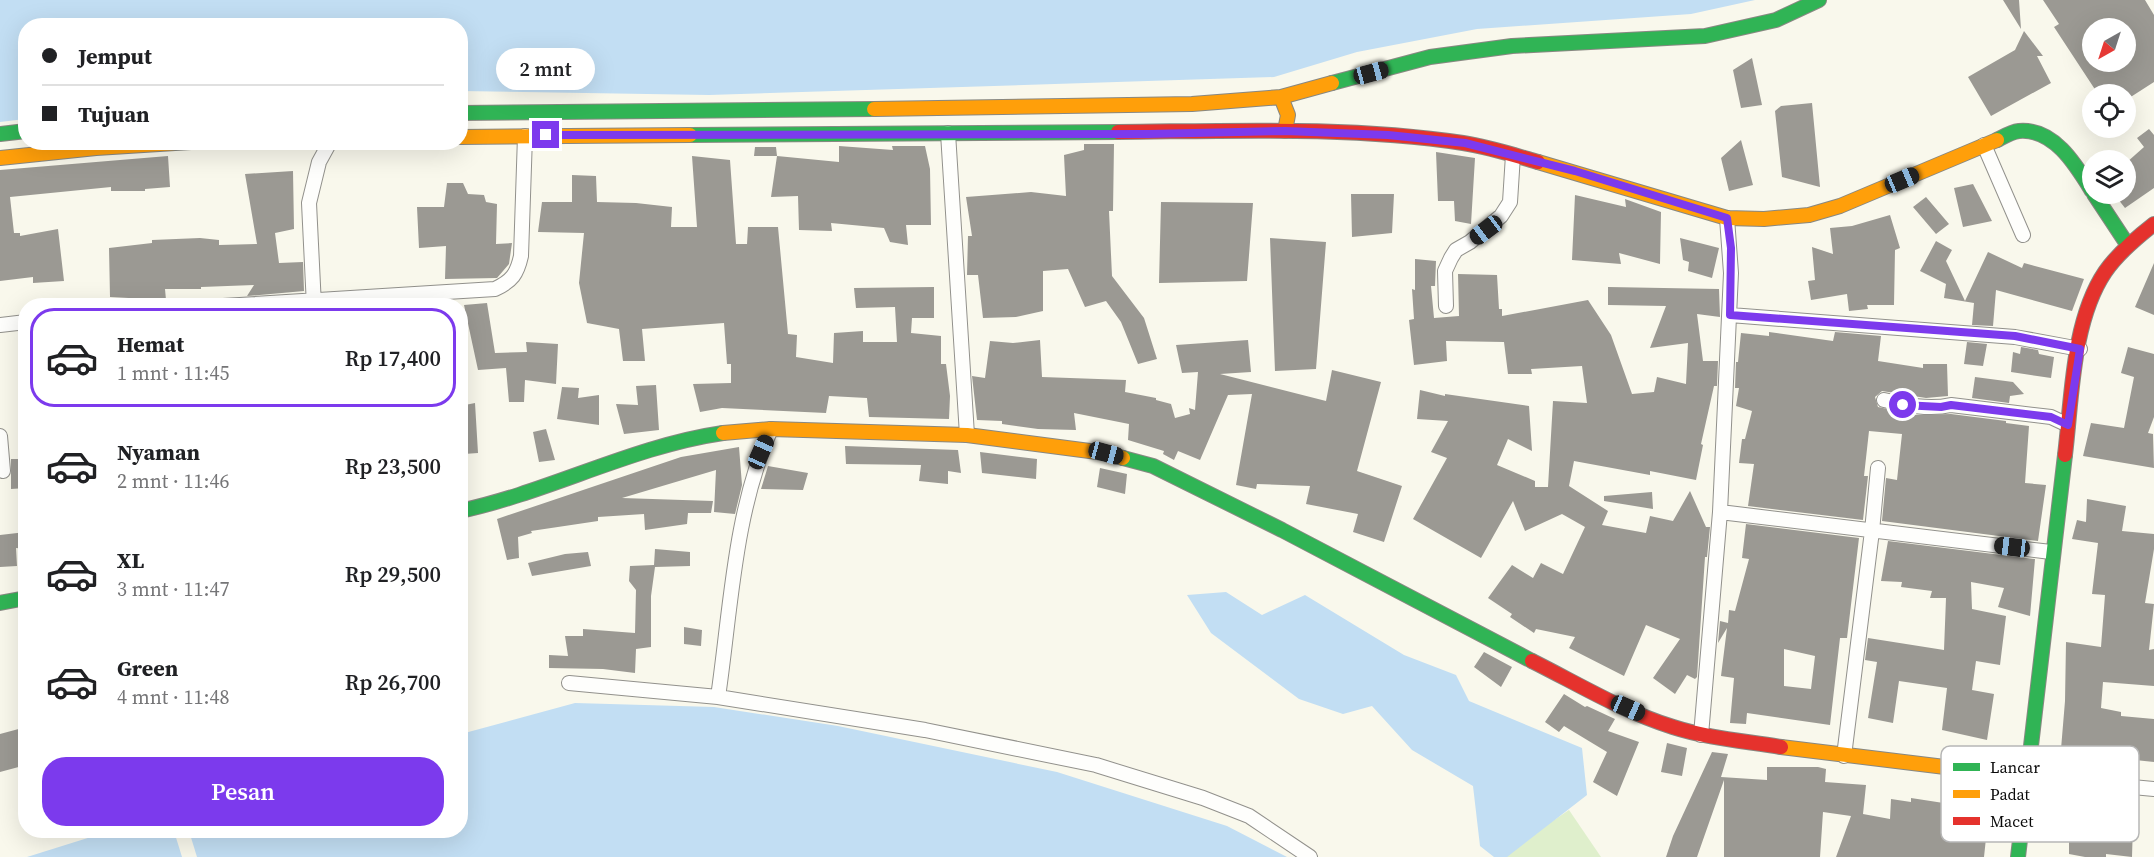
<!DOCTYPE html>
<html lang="id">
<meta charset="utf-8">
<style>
body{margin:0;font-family:"Source Serif 4",serif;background:#f2f2f2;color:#202124;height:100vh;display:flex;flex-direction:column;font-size:22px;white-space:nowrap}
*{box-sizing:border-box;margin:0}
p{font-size:20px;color:#757577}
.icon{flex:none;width:33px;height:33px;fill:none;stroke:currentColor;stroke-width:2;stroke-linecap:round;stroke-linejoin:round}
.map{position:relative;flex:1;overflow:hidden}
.side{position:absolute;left:18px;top:298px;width:450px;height:540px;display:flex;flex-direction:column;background:#fff;border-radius:24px;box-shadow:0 6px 24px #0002}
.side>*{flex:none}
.top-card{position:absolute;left:18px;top:18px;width:450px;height:132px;border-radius:24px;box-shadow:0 6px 24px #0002;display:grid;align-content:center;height:132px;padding:0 24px;background:#fff}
.needle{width:39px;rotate:219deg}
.tools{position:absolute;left:2082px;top:18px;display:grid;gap:12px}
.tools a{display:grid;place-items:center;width:54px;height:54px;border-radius:50%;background:#fff;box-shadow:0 6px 24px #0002;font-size:30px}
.end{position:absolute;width:27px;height:27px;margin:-14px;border:8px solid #7c3aed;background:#fff;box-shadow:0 0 0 3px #fff}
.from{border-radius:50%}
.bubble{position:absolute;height:42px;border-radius:21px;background:#fff;box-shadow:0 6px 24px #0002;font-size:20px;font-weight:600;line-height:42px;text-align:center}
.car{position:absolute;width:18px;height:36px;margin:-18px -9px;border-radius:8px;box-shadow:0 0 4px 2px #0007;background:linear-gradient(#222 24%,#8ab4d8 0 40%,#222 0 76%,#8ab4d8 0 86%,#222 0)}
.top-card b{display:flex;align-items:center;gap:21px;height:57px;font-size:22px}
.top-card b+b{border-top:2px solid #e0e0e0}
.top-card i{width:15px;height:15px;background:#202124}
ul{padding:10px 0 0;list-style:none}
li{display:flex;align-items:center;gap:18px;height:99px;margin:0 12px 9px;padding:0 12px;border:3px solid transparent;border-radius:24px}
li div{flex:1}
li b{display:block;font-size:22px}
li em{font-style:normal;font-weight:600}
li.on{border-color:#7c3aed}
li>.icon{width:54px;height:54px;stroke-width:1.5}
.primary-button{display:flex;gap:12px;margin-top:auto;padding:12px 24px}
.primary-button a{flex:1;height:69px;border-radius:24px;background:#7c3aed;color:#fff;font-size:24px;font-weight:600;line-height:69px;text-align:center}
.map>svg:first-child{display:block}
</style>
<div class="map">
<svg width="2154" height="857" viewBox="0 0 2154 857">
<rect width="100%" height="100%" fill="#f9f8ec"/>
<path fill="#dfefcc" d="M1569,810L1601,857H1499Z"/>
<path fill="#c2def3" d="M0,0H1755L1691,14L1477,29L1357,52L1274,77L709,95L461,91L460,26H26L25,119L0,122Z
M1226,592L1262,615L1305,595L1404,655L1456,675L1469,701L1582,748L1587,795L1507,857H1494L1480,846L1473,786L1412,750L1372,706L1343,714L1299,699L1211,633L1187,595Z
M575,703L714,707L838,726L1057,772L1227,826L1287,857H27L110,831H460L461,734Z"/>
<path fill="#f9f8ec" d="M174,831H189L197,857H182Z"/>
<path fill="#9b9993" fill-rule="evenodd" d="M2003,0H2019L2021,29Z
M2043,0H2145L2154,15V82L2126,100V94H2098L2054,27L2059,24ZM2092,28H2126V62H2092Z
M2024,31L2043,56H2037L2051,83L1991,116L1968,77L2015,50Z
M1752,58L1762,105L1741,108L1733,70Z
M1812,103L1820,187L1782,177L1775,111L1781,106Z
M2149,129L2154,135V188L2125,208L2114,194H2126V163L2144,147L2137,138Z
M1741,140L1753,185L1729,191L1721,158Z
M1084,144H1114L1113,211H1109L1112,276L1144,318L1157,359L1138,364L1121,322L1106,301L1085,307L1068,269L1043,271V311L1016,317L983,318L978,275H967L968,236H972L966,197L1031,192L1066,196L1064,155L1084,150Z
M839,146L893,150L892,146H925L930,169L931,225H906L908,245L890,242L884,228L831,223L832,231L799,230L798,196L771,197L777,156L839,162Z
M755,147H776L777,156H754Z
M1436,152L1475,158L1471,224L1455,221L1454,201H1438Z
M168,156L170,187L145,189V191H111V187L10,197L14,233H20V236L58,229L64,281L33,283V277L0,281V170Z
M692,156L730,160L736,244H747L748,227H778L788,334L797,335L796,357L833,363L834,333L863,331V342H897L895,307L856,308L854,288L934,287V318H912L911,333L941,336V364H946L950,396L949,419L869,417L867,398L829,396L826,413L722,408L700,412L693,384L731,383V364H727L724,323L642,329L645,361H623L619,329L587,323L579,283L584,233L538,232L542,202H572V175L596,176L597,202L636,203L672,207L671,227H697Z
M293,171L294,229L275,233L279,263L303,262L304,291L247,296L254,285L201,287V289H165L166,300L110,297L109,248L152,243V240L200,238L219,240V245L257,244L245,174Z
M447,183H463L468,194L484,195L486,202L497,204L496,244L512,243L509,264L497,278L445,279L446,246L419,248L417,207H444Z
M1973,184L1992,221L1963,227L1954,188Z
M1351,194H1394L1392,233L1352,237Z
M1575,195L1626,207L1625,199L1661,212L1660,264L1619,253L1621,264L1572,260Z
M1926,197L1949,224L1936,234L1913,207Z
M1161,202L1253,203L1247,281L1159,283Z
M1890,215L1900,248L1895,250L1894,305H1867L1868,309L1849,311L1847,294L1811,300L1808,281L1815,280L1812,247L1833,254L1830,228L1852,226Z
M1270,238L1326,242L1316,369L1275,371Z
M1680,238L1719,248L1712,278L1688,271L1689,262L1683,260Z
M1936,241L1952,250L1946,261L1965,301L1988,252L2022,268L2024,263L2084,279L2072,311L1996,290L1993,326L1972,325L1974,303L1944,298L1946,284L1920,271Z
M1415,259L1436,261L1435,286H1431L1434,318L1459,316L1458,274L1497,275L1499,309H1502V316L1588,300L1611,335L1632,394L1654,392L1657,377L1686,384L1688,343L1650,348L1666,306L1608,305V287L1719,289L1720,317L1697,314L1703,361H1718L1717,386H1714L1701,444L1703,445L1696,480L1650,471V475L1574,461L1569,486L1608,511L1602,525L1646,533L1650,516L1673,521L1690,491L1706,527H1710L1707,557H1705L1697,677L1695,679L1687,675L1675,694L1653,678L1680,639L1646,625L1624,676L1569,648L1575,637L1536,629L1534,633L1510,617L1512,614L1488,598L1512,565L1533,578L1541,563L1563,574L1585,527L1562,514L1525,531L1513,501L1481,558L1413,519L1447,458L1431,452L1448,421L1417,419L1420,390L1445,396V394L1529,406L1532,451L1508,439L1497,465L1535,481V487H1548L1553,401L1587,403L1582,366L1531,369L1532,374H1508L1504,342L1446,341L1447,361L1414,365L1409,320L1414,319L1412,289L1415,290Z
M2154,263V315L2135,307Z
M487,303L495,353L527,352L526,342L558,344L556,384L525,380L524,402H509L506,368L478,370L464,305Z
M1769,332L1833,341L1835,332L1881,336L1878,361L1923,368V364H1947L1948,396L1926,398L1882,391L1875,397L1878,407L1916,415L1951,414L2006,421V423L2029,426L2025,483L2046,485L2038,541L1882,521L1886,478L1897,480L1902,434L1869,431L1864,476H1868L1863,520L1748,506L1754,464L1739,463L1742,439H1745L1752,411L1736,406L1739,388H1735L1736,362H1738L1741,333L1769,336Z
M1040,340L1042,377L1126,380L1125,392L1156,398V400L1171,404L1175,418L1190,414L1189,408L1195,410L1198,372L1182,373L1176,345L1248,340L1251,372L1220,374L1326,401L1332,370L1381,382L1357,471L1402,486L1384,542L1353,532L1358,514L1306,504L1310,486L1257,484L1256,489L1236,485L1252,394L1228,395L1200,460L1178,451L1174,460L1163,454L1164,451L1128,440L1129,424L1074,413L1076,430L1038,429L1002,424V421L977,420L972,376L985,378L990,341L1013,343Z
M1967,342L1987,344L1983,366L1964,364Z
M2021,347L2038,350L2039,354L2054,357L2051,378L2011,372L2013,352L2020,354Z
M2128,347L2154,354V417L2148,433L2153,434L2154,468L2083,456L2091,423L2124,428L2134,377L2121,373Z
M1975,377L2013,382L2024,394L2010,396L2009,403L1972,398Z
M656,385L659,430L624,434L616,404L638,405L636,386Z
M562,387L579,388L578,398L599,395V425L557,419Z
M475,403L478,453L464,454L460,406Z
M546,429L555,460L539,462L533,432Z
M845,446L958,450L961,473L948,471V484L919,481L921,465L846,464Z
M739,447L742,485L735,514L714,512L716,470L622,498L713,501L711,513H688L687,524L645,530L644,514L598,517V521L531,531L532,533L518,537L519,558L507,560L497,519L681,457Z
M980,452L1037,459L1036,479L982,473Z
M11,459H26V488L11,489Z
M768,466L808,473L803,490L761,489Z
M1100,468L1127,474L1125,494L1097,487Z
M1652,492L1653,509L1604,501V496Z
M2087,499L2126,506L2122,531L2154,534V549L2145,603L2154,604L2149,650L2154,649V686L2103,682L2101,708L2121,712V716L2154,719V762L2097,756L2098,750L2061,749L2065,701L2066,642L2101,647L2105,595L2092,594L2098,543L2072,539L2077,520L2086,522Z
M1746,524L1859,538L1847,638H1840L1830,725L1747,713L1746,724L1730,723L1734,678L1721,676L1727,628L1718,643L1720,621L1728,623L1729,610L1735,611L1749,559L1742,558ZM1784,649L1815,656L1811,689L1784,686Z
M26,532V549L16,548L17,566L0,567V535Z
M1888,541L2035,559L2030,616L1998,607L2004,588L1971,582L1972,609L2006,616L2000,665L1976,661L1972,690L1994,694L1987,740L1942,730L1947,688L1899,681L1893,723L1868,718L1877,662L1865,660L1868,638L1944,650L1946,598H1930L1932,591L1901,587L1902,582L1881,581Z
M655,549L690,552V566L655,567L651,596V647L636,649L635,673L603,669L549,668V655L568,656L565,636H583V629L635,633L636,590L629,581L630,566L654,565Z
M588,552L591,566L532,576L528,563L565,554Z
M684,627L702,630L701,646L684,644Z
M1484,652L1512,667L1501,687L1474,667Z
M1564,694L1585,707L1587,706L1615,719L1608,731L1639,742L1617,796L1593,782L1607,752L1564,726L1559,732L1545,722Z
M26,727V765L0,772V734Z
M1667,743L1687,748L1682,776L1661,772Z
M1712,752L1728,754L1721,777L1767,780V767H1818L1826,769L1825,782L1866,785L1863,814L1890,819L1891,799L1911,802V798L1989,810L1984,857H1836L1851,816L1823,812L1820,857H1724V780L1697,857H1666L1673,836Z
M2069,817L2133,823L2132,857L2106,854V857H2085L2069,854Z"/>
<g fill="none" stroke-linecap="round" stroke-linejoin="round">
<defs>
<path id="street" d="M948,133L967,435
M1984,145L2023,235
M223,306L495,289C512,281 517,274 521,256L525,136
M314,306L309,203L319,162L330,142
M1446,306L1445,271L1451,258L1456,250L1470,242L1501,216L1510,202L1513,155
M1730,315L2015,337L2080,349
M0,325L26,322
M1884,400C1905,405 1929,410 1951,405L2051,417L2068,425
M0,436L3,471
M1720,512L2051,552
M569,683L718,697L925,730L1096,765L1203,798L1249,816L1310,857
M718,697C731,608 734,513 771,429
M1701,735L1720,512L1731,273L1727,218
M1844,756L1872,531L1878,468
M2027,777L2154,789"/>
<path id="fast" d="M1332,83L1430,57L1512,46L1705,36L1776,20L1819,0
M460,113L874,109
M0,134L26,131
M690,135L1118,132
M1997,140C2003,137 2011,132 2019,131C2054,128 2076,165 2092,191
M2094,194L2127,244
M1123,458L1153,466L1282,530L1532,661
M460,511C549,492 633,446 723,433
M0,603L26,598
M2018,857L2065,455"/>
<path id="slow" d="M1281,97L1288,115L1285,131
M874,109L1192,104L1281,97L1332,83
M460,137L690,135
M0,158L96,148L191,142
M1538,162L1727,218L1764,219L1809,215L1840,206L1997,140
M723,433L771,429L967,435L1105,453L1123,458
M1781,747L2027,777"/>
<path id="jam" d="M1118,132C1232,131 1350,126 1463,143C1489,147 1514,155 1538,162
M2065,455C2072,398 2072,321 2105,272C2118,253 2136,238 2154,224
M1532,661C1578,684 1624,712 1673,727C1707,738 1745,741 1781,747"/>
</defs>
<use href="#street" stroke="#92918c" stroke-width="16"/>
<use href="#fast" stroke="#888882" stroke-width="16"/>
<use href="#slow" stroke="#888882" stroke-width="16"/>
<use href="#jam" stroke="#888882" stroke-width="16"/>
<use href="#street" stroke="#fefefc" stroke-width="14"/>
<use href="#fast" stroke="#30b455" stroke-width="14"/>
<use href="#slow" stroke="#ff9f0a" stroke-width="14"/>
<use href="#jam" stroke="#e5322d" stroke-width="14"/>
</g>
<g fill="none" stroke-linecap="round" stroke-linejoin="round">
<path stroke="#7c3aed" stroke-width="8" d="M546,135L1148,134L1285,131L1388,135L1465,143L1575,171L1727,218L1731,248L1730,315L2015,336L2080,349L2068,425L2051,417L1951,405L1941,407L1903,405"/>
</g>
<rect x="1941" y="746" width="198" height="96" rx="9" fill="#fff" stroke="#b6b6b6" stroke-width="1.5"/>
<rect x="1953" y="763" width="27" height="8" fill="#30b455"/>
<rect x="1953" y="790" width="27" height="8" fill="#ff9f0a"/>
<rect x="1953" y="817" width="27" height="8" fill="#e5322d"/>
<g font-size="16" fill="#0a0a0a">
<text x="1990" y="773">Lancar</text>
<text x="1990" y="800">Padat</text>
<text x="1990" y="827">Macet</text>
</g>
</svg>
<div class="tools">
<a><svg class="needle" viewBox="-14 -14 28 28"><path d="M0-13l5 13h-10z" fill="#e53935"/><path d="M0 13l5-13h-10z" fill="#757577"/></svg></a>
<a><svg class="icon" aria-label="locate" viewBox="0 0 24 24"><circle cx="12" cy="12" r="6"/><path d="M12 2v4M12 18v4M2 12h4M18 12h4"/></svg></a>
<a><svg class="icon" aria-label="layers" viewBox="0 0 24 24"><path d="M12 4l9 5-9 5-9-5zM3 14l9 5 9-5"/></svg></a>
</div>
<i class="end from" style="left:1903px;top:405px"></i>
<i class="end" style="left:546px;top:135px"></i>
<div class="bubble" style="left:496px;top:48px;width:99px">2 mnt</div>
<i class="car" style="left:1371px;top:73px;rotate:75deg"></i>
<i class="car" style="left:1902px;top:180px;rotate:67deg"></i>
<i class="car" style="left:1486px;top:230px;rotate:233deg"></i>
<i class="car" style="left:761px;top:452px;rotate:24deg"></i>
<i class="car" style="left:1106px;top:453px;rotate:105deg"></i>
<i class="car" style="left:2012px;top:547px;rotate:277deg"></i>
<i class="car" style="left:1628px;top:708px;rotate:114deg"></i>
<div class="top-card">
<b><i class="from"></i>Jemput</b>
<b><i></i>Tujuan</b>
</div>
<section class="side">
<ul>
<li class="on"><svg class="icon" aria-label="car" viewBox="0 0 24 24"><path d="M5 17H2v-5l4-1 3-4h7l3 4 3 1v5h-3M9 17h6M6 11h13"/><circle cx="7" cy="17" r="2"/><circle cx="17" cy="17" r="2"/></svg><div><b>Hemat</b><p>1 mnt · 11:45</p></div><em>Rp 17,400</em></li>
<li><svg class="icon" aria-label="car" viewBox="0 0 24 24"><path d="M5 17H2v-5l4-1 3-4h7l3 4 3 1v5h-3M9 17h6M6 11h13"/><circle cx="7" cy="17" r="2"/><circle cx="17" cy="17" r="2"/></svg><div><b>Nyaman</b><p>2 mnt · 11:46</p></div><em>Rp 23,500</em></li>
<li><svg class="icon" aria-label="car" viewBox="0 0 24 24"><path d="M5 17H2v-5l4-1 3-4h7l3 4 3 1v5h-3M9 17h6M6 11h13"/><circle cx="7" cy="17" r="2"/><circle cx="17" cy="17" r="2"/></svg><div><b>XL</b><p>3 mnt · 11:47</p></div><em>Rp 29,500</em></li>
<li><svg class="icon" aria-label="car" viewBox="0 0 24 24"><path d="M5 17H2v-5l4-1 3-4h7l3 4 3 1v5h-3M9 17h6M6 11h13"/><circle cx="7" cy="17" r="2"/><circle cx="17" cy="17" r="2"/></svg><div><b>Green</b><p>4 mnt · 11:48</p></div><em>Rp 26,700</em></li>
</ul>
<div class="primary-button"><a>Pesan</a></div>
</section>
</div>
